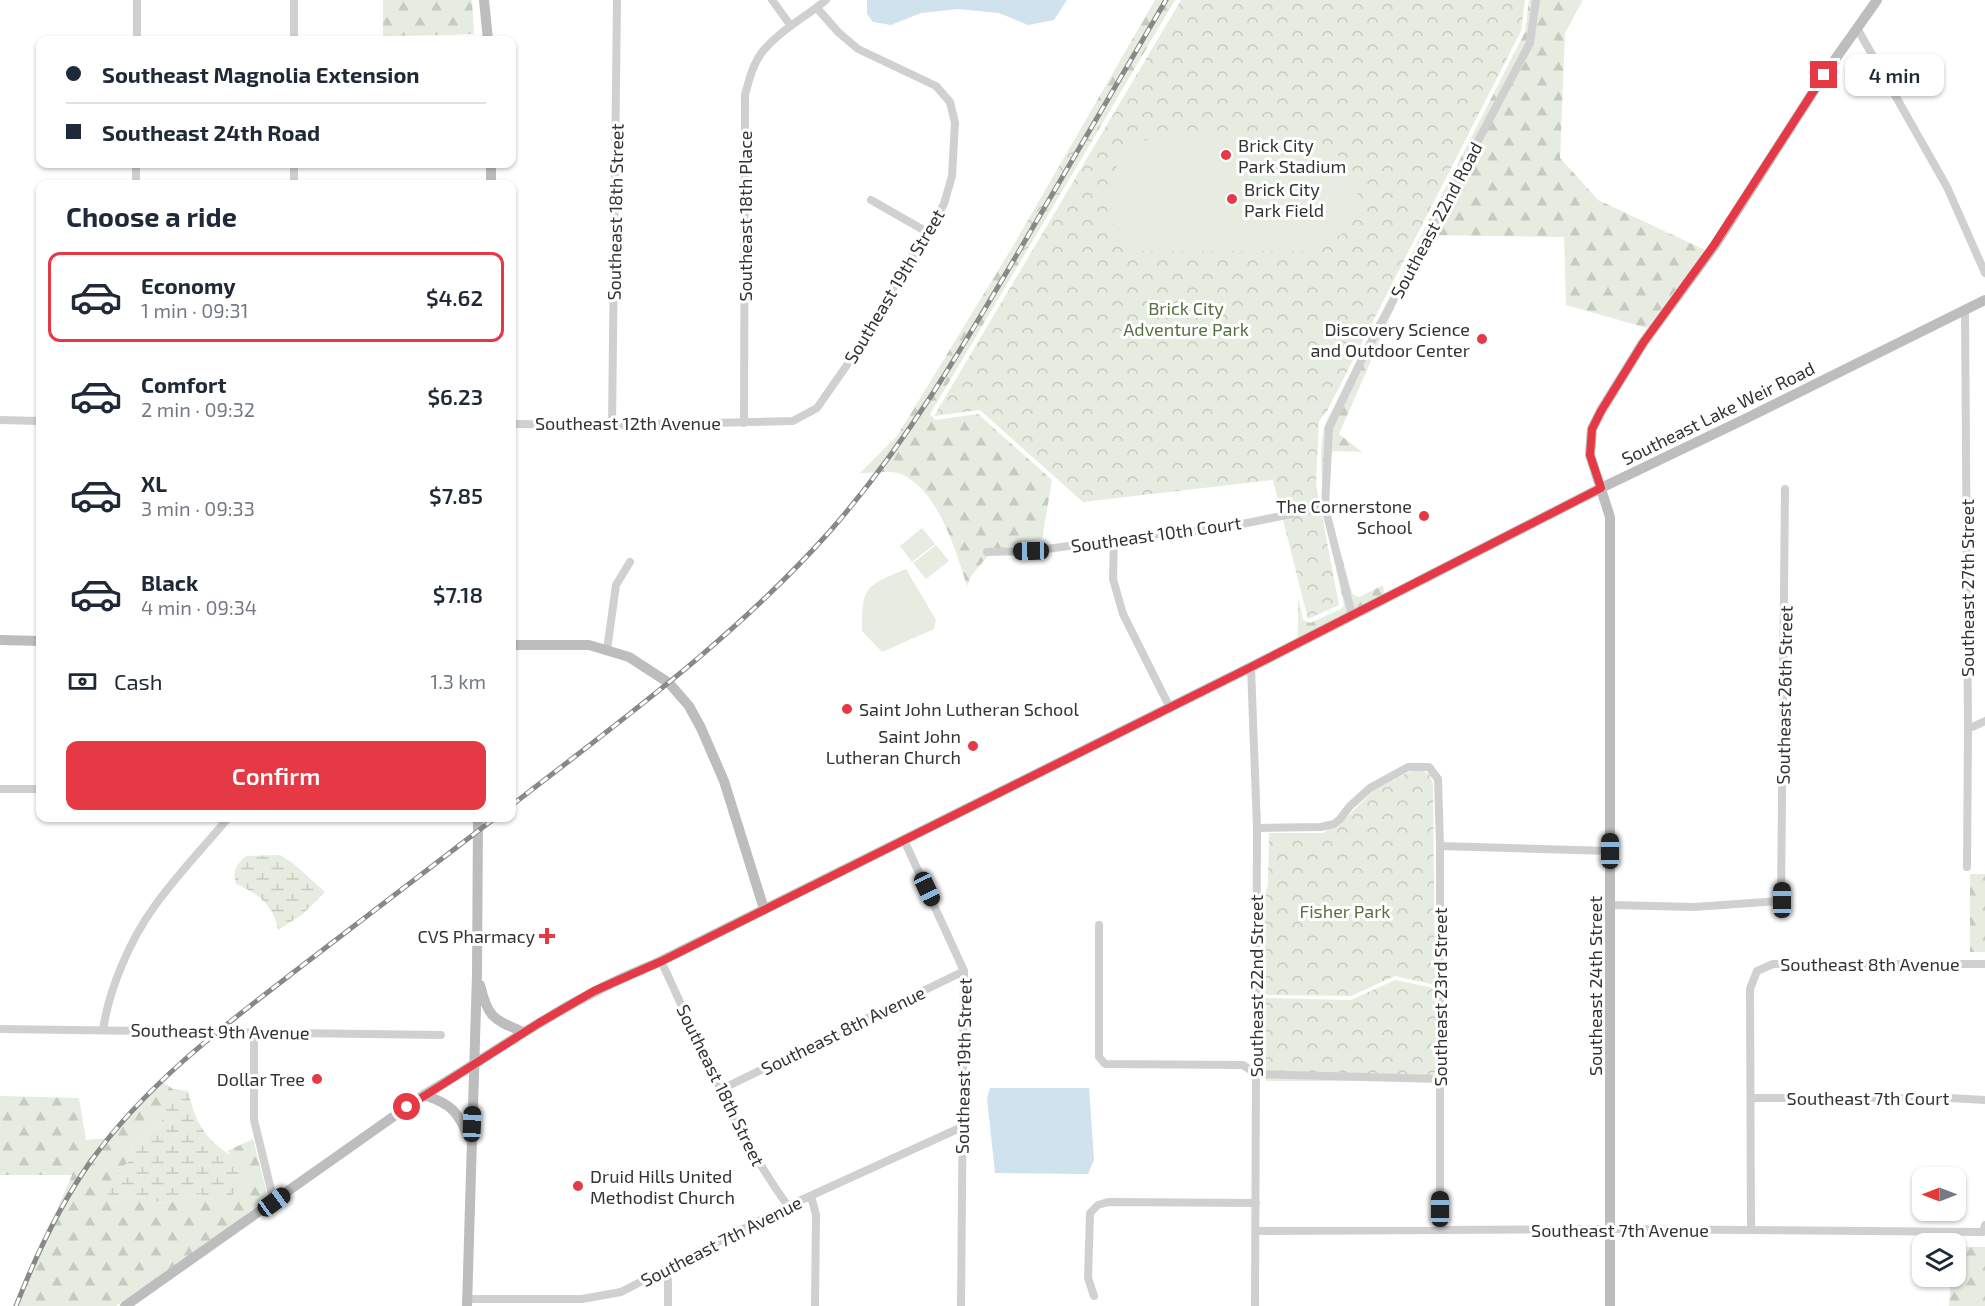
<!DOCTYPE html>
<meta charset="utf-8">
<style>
body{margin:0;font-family:"Exo 2",sans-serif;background:#f2f2f3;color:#1f2937;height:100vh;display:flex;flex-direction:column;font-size:22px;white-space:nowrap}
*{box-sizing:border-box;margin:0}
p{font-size:20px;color:#747a83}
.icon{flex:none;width:33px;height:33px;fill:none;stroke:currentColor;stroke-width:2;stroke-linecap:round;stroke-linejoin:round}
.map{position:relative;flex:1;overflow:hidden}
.details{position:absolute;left:36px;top:180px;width:480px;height:642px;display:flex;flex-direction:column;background:#fff;border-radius:12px;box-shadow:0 2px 4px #0004}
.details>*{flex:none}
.top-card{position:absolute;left:36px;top:36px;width:480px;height:132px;border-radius:12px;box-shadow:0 2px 4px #0004;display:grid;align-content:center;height:132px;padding:0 30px;background:#fff}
.needle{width:39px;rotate:270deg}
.fabs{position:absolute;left:1912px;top:1167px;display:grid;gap:12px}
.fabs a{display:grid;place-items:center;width:54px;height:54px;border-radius:12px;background:#fff;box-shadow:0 2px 4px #0004;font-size:30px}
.end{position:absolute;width:27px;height:27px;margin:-14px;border:8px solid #e63946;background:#fff;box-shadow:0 0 0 3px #fff}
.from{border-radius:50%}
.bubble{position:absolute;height:42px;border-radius:12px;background:#fff;box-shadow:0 2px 4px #0004;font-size:20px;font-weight:600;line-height:42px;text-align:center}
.car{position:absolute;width:18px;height:36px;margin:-18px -9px;border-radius:8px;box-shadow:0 0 4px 2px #0007;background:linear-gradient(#222 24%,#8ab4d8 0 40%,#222 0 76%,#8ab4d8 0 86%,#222 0)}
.top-card b{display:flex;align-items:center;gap:21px;height:57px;font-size:22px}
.top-card b+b{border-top:2px solid #e0e1e3}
.top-card i{width:15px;height:15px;background:#1f2937}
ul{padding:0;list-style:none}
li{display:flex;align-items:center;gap:18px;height:90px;margin:0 12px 9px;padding:0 18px;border:3px solid transparent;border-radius:12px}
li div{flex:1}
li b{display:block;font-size:22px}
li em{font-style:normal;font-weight:600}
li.active{border-color:#e63946}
li>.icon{width:54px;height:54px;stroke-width:1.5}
h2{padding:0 30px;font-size:27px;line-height:72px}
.pay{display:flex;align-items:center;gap:15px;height:66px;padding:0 30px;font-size:22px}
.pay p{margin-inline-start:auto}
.cta{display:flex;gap:12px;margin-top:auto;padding:12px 30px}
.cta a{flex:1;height:69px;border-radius:12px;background:#e63946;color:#fff;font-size:24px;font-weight:600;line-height:69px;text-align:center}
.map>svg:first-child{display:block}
</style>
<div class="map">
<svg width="1985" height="1306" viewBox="0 0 1985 1306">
<defs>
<pattern id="forest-firs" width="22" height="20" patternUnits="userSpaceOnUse" patternTransform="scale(1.5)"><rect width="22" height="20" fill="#e6ecdf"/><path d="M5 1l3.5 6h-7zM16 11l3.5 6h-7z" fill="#c6cbc0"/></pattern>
<pattern id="wetland-marsh" width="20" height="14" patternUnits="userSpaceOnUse" patternTransform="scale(1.5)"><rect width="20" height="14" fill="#e6ecdf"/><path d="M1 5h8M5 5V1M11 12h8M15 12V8" fill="none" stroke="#c6cbc0"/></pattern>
<pattern id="park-crowns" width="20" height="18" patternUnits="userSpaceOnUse" patternTransform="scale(1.5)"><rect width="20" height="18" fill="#e6ecdf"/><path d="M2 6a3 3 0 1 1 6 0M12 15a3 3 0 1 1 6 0" fill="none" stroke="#c6cbc0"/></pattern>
</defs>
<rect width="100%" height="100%" fill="#fff"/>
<path fill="url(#forest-firs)" d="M383,0H472L474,34L383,36Z
M1155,0H1175L1102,124L1084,123Z
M1529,0H1583L1565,33L1560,158L1598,200L1705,250L1647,328L1566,305L1564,237L1426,235L1339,434L1362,452L1334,451L1329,455L1327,493L1333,527L1353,595L1360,597L1383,585L1384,594L1298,638V598L1303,620L1310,623L1341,609L1344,605C1335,561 1306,449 1331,412L1525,32Z
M1013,246L1026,252L930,414L935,420L978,414L1052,480L1042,539L992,551L971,576L967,586C955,549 939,491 901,474C893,470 870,473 860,473L897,436Z
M1970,874H1985V952H1970Z
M160,1080L173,1089L164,1106L162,1121L133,1146L128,1162L113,1178L110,1203L135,1196L164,1203L200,1194L212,1199L230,1153L227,1151L253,1139L268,1198L219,1234L116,1306H15L72,1175H0V1096L79,1098L86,1140L108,1138Z
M1956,1247H1985V1306H1949L1951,1277L1956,1276Z"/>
<path fill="url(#wetland-marsh)" d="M280,855L294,864L325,892L303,914L278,930C274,906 258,893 236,884C232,871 236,865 246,856Z
M173,1089L188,1091C192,1106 196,1122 206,1134C221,1153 236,1153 246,1178L231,1197L212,1199L200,1194L164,1203L135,1196L110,1203L107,1198L113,1178L128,1162L133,1146L162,1121L164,1106Z"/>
<path fill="url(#park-crowns)" d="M1181,0H1525L1521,31L1327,411L1319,421L1316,484L1339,605L1308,619L1273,480L1083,502L980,410L934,416Z
M1084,123L1102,124L1026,252L1013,246Z
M1413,770H1422L1430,775L1433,784L1435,985L1395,976L1351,996L1265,995L1264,899L1268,884L1269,833H1323L1346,818L1374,790Z
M1395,980L1434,988L1440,985L1439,1081H1266L1265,998L1351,1000Z"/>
<path fill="#e6ecdf" d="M1308,137L1330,147L1352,169L1358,192L1353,218L1342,234L1313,251H1129L1112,223L1106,206L1108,182L1127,148L1151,138Z
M922,528L935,544L912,562L900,546Z
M936,545L949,561L926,579L913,563Z
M906,569L936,620L934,629L882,652L862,631C862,585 866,586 906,569Z"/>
<path fill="#cfe2ee" d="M867,0H1067L1054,20L1028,25L999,13L958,9L921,13L891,25L873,22L867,14Z
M990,1088H1089L1094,1160L1088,1174L995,1173L987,1098Z"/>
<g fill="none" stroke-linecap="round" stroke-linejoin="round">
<path stroke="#d0d0d0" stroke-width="8" d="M772,0L791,26
M1857,28L1947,187L1985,273
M137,40V0
M294,40V0
M136,184V164
M294,184V164
M871,200L927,232
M1965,310L1968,729L1967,867
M0,420L40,421
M744,423L745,95C749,80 753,63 763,51C780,30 806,17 826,0
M512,424L612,425L793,421L817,408L847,365L944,204L952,176L955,123L950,102L936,86L858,49L838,32L817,8
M612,425L617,0
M1114,540L1113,579L1123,614L1170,708
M987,552L1031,551L1167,533L1213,530L1325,507
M1352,615L1325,507L1329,428L1361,361L1530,43L1536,0
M607,650L616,585L630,562
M1251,667L1257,828L1255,1306
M1968,729L1985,721
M0,789H40
M1257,828L1321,827L1334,824L1340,819L1350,806L1370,788L1408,767H1429L1438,779L1440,846V1230
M904,840L964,971L961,1306
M1440,846L1610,851
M1611,905L1694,907L1781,901L1785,489
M1099,925V1057L1105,1064L1243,1065L1256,1074L1440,1079
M661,961C700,1043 734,1132 788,1206
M0,1029L441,1035
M103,1030C109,989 130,940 154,907C176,876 204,847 228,818
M254,1032V1120L274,1202
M722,1089L964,971
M1751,1098H1949L1985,1100
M811,1196L816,1215L815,1306
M1751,1230L1750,989L1757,971L1773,964H1985
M1256,1231L1611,1229L1983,1232L1985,1225
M1094,1296L1088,1278L1090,1213L1098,1205L1108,1202L1256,1203
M467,1299H582L621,1292L788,1206L962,1127
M668,1306V1269"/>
<path stroke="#bdbdbd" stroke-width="10" d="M484,0L488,40
M491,184V164
M0,640L40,641
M512,645H589L629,657L669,683L689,706L701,728L724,781L764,909
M480,985C488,1018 493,1019 523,1032
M424,1095C452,1104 458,1112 469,1138
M125,1306L424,1095C482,1061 535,1022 594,992C616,980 639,971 661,961L1251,667L1601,488L1747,418L1985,300
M467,1306L477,974L478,818
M1610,1306V517L1590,455L1592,429L1601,411L1643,343L1715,245L1824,75L1877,0"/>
<defs>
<path id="rail" d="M512,805C623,719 737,636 831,530C907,443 964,345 1022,246C1070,164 1118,82 1166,0
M16,1306C36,1255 59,1206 91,1161C145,1086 217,1031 290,975C358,923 427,870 495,818"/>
</defs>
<use href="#rail" stroke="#888" stroke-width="5"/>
<use href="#rail" stroke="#fff" stroke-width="3" stroke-dasharray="9" stroke-linecap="butt"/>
</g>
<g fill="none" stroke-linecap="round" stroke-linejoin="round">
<path stroke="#e63946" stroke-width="8" d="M407,1107L539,1023L594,991L662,961L1251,667L1601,488L1590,455L1592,429L1601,411L1643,343L1714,245L1824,75"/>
</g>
<g fill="#e63946" stroke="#fff" stroke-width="2">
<circle cx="1226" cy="155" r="6"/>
<circle cx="1232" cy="199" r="6"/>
<circle cx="1482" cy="339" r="6"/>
<circle cx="1424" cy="516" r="6"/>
<circle cx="847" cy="709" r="6"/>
<circle cx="973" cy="746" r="6"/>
<path d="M544 927h6v6h6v6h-6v6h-6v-6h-6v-6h6z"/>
<circle cx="317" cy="1079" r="6"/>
<circle cx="578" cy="1186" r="6"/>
</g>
<g text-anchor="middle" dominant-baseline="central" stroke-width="6" stroke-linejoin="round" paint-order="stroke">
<g font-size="18" fill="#333" stroke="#fff" text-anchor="end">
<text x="1238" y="145" text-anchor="start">Brick City<tspan x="1238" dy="21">Park Stadium</tspan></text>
<text x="1244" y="189" text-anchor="start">Brick City<tspan x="1244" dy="21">Park Field</tspan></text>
<text x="1470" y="329">Discovery Science<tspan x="1470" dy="21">and Outdoor Center</tspan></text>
<text x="1412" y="506">The Cornerstone<tspan x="1412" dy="21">School</tspan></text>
<text x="859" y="709" text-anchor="start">Saint John Lutheran School</text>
<text x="961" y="736">Saint John<tspan x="961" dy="21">Lutheran Church</tspan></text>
<text x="535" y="936">CVS Pharmacy</text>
<text x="305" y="1079">Dollar Tree</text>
<text x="590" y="1176" text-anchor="start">Druid Hills United<tspan x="590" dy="21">Methodist Church</tspan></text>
</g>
<g font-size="18" fill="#333" stroke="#fff">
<text transform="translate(615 212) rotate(-89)">Southeast 18th Street</text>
<text transform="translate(745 216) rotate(-90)">Southeast 18th Place</text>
<text transform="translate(1436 220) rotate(-62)">Southeast 22nd Road</text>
<text transform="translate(894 286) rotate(-59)">Southeast 19th Street</text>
<text transform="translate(1718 413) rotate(-26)">Southeast Lake Weir Road</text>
<text x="628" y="423">Southeast 12th Avenue</text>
<text transform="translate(1156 534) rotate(-8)">Southeast 10th Court</text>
<text transform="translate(1967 588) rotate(-90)">Southeast 27th Street</text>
<text transform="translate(1784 695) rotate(-89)">Southeast 26th Street</text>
<text x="1870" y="964">Southeast 8th Avenue</text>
<text transform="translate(1256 986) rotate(-90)">Southeast 22nd Street</text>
<text transform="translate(1595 986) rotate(-90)">Southeast 24th Street</text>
<text transform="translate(1440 997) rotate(-90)">Southeast 23rd Street</text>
<text transform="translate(843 1030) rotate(-26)">Southeast 8th Avenue</text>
<text transform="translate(220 1031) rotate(1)">Southeast 9th Avenue</text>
<text transform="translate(963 1066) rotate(-89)">Southeast 19th Street</text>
<text transform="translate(721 1085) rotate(64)">Southeast 18th Street</text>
<text x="1868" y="1098">Southeast 7th Court</text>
<text x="1620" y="1230">Southeast 7th Avenue</text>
<text transform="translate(721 1241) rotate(-27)">Southeast 7th Avenue</text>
</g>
<g font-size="18" fill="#56703f" stroke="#fff">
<text x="1186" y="308">Brick City<tspan x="1186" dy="21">Adventure Park</tspan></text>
<text x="1345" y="911">Fisher Park</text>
</g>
</g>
</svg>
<div class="fabs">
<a><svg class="needle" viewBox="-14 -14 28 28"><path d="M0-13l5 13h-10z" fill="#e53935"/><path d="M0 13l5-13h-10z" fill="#747a83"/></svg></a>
<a><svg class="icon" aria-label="layers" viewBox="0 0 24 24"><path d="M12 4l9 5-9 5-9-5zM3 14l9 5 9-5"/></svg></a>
</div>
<i class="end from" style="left:407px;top:1107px"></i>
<i class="end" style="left:1824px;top:75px"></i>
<div class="bubble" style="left:1845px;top:54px;width:99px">4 min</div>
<i class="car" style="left:1031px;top:551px;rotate:269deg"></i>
<i class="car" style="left:1610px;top:851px;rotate:0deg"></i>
<i class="car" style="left:927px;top:889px;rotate:155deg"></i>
<i class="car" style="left:1782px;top:900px;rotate:0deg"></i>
<i class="car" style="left:472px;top:1124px;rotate:2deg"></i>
<i class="car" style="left:274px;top:1202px;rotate:54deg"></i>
<i class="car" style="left:1440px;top:1209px;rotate:0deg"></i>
<div class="top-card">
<b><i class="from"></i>Southeast Magnolia Extension</b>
<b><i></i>Southeast 24th Road</b>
</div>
<section class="details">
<h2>Choose a ride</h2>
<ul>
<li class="active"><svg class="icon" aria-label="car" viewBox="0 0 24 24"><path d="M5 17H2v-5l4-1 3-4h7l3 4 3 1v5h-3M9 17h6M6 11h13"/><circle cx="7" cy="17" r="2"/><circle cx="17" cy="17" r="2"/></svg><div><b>Economy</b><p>1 min · 09:31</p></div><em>$4.62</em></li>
<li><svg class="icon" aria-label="car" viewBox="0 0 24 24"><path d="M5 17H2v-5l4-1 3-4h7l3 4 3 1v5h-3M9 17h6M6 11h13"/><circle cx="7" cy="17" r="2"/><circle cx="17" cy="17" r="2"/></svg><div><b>Comfort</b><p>2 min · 09:32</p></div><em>$6.23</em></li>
<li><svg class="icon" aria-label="car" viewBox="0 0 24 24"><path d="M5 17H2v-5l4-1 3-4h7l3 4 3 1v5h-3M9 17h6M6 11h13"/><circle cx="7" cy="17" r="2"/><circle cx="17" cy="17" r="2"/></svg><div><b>XL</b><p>3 min · 09:33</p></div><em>$7.85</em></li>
<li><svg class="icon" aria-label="car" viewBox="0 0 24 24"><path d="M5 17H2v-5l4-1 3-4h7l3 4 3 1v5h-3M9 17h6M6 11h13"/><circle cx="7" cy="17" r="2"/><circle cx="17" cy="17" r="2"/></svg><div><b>Black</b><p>4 min · 09:34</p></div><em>$7.18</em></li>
</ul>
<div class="pay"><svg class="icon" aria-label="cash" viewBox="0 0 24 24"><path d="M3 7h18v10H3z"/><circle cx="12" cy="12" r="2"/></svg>Cash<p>1.3 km</p></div>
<div class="cta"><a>Confirm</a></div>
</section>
</div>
